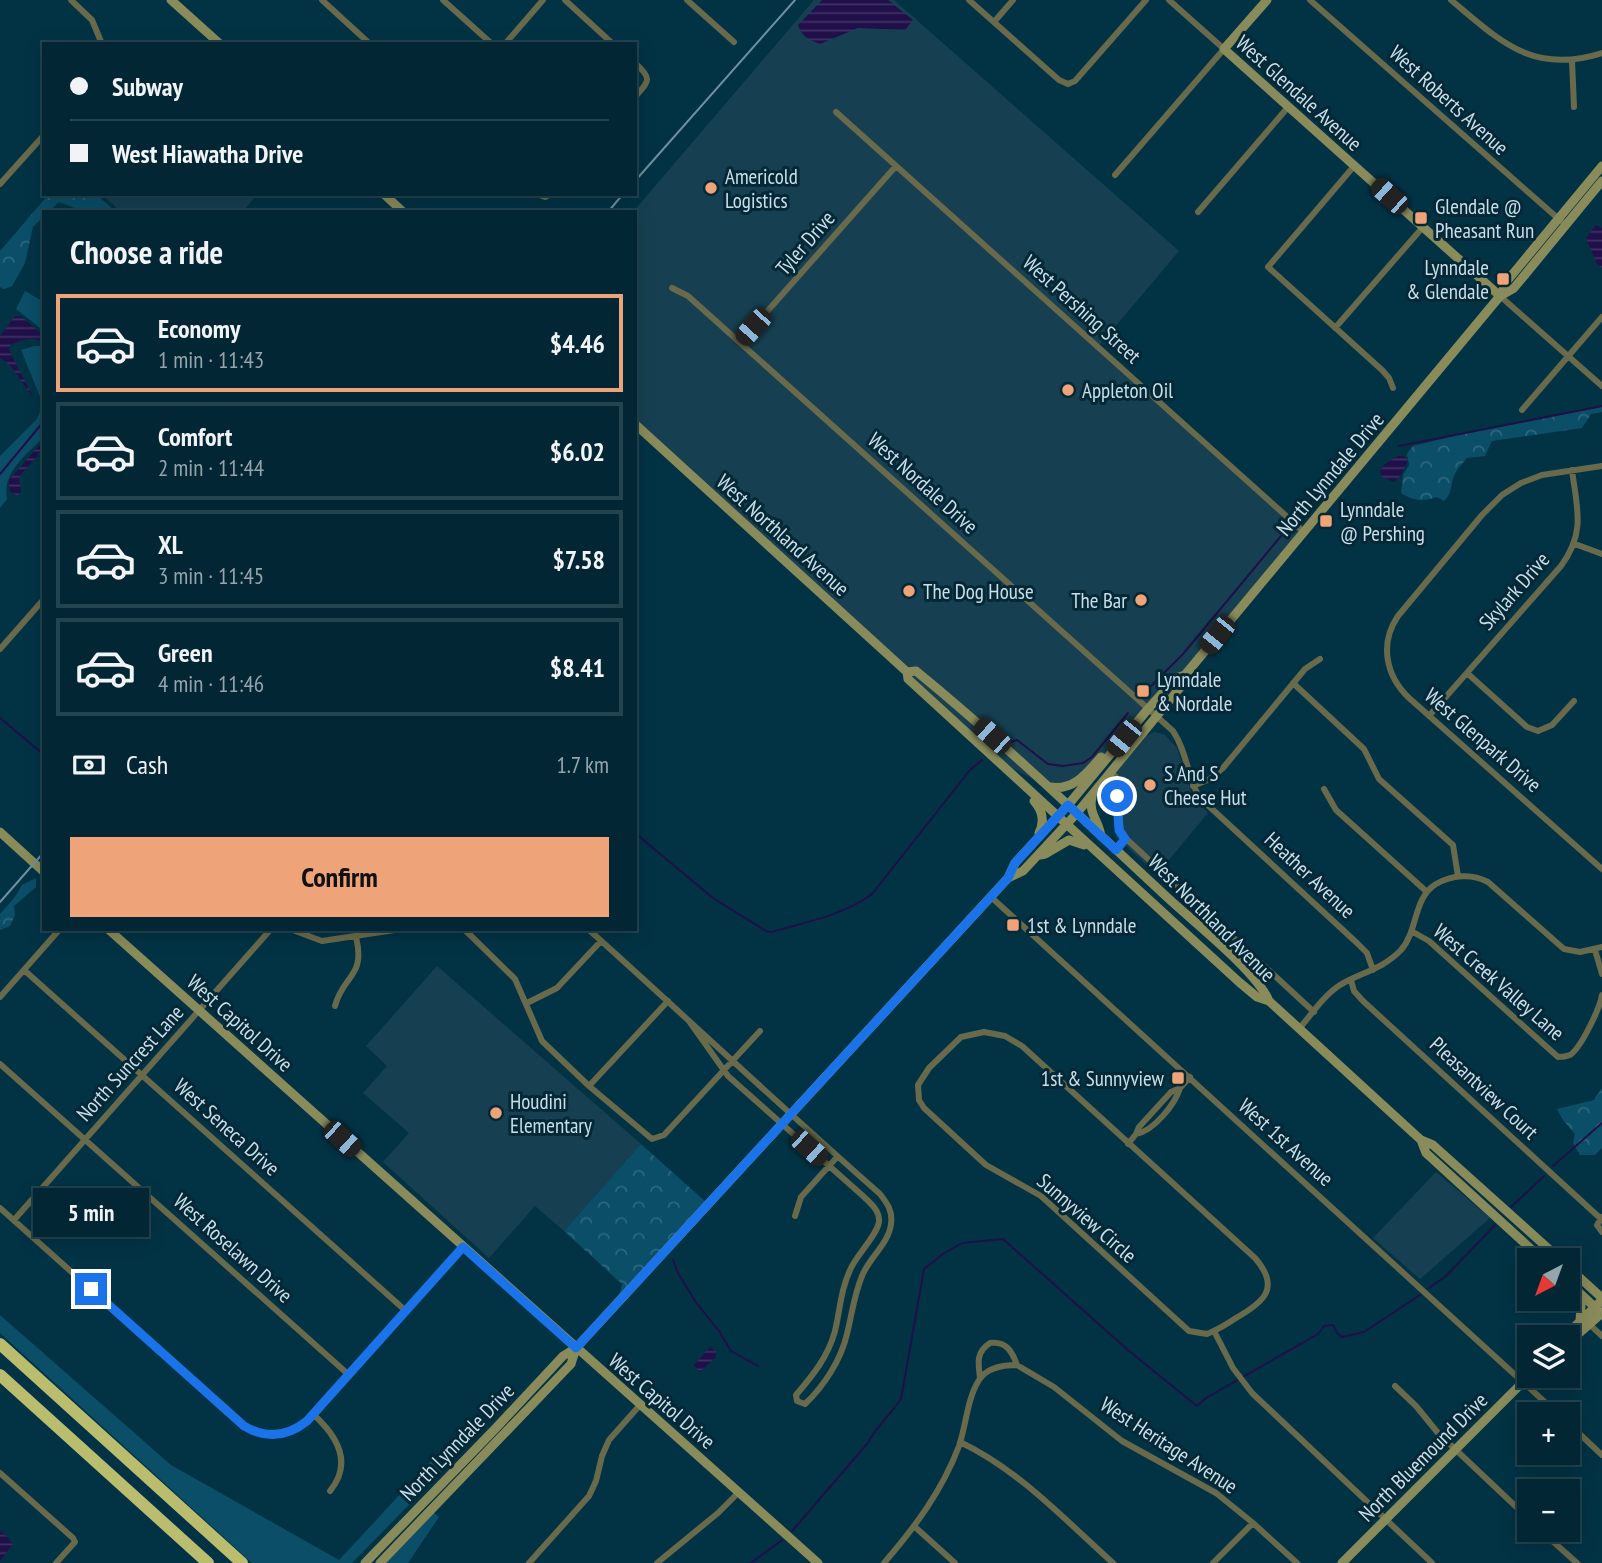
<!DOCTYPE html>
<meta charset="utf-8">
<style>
body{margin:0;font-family:"PT Sans Narrow",sans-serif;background:#0c2e3c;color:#f1f3f6;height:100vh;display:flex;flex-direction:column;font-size:26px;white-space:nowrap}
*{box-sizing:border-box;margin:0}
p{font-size:23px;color:#96a5ac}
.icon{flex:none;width:38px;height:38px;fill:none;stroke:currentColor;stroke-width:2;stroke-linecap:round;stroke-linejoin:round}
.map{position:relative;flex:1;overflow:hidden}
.details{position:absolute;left:42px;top:210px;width:595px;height:721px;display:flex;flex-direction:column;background:#022634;border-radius:0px;box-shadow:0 4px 18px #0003,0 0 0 2px #23434f}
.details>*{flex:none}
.banner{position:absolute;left:42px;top:42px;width:595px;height:154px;border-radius:0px;box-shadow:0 4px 18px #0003,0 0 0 2px #23434f;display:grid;align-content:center;height:154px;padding:0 28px;background:#022634}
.needle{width:46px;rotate:221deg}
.controls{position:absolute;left:1517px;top:1248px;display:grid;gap:14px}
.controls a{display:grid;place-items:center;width:63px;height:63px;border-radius:0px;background:#022634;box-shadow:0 4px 18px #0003,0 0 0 2px #23434f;font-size:35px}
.end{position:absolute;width:32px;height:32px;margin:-16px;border:9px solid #1a73e8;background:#fff;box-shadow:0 0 0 4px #fff}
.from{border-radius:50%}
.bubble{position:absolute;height:49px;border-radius:0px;background:#022634;box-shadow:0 4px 18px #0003,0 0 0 2px #23434f;font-size:23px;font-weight:600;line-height:49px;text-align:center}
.car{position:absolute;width:21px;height:42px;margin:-21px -10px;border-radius:9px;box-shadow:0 0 5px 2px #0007;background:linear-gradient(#222 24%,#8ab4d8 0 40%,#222 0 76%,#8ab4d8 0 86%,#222 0)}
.banner b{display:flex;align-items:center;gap:24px;height:66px;font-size:26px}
.banner b+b{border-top:2px solid #23434f}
.banner i{width:18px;height:18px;background:#f1f3f6}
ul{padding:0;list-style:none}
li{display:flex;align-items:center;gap:21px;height:98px;margin:0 14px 10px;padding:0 14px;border:4px solid #23434f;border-radius:0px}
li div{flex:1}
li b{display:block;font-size:26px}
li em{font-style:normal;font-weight:600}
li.active{border-color:#efa378}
li>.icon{width:63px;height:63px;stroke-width:1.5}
h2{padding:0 28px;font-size:32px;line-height:84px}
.pay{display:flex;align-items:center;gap:18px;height:77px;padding:0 28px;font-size:26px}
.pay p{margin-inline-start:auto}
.button{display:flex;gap:14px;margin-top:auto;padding:14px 28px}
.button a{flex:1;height:80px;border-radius:0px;background:#efa378;color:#111;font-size:28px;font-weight:600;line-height:80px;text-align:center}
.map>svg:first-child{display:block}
</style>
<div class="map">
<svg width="1602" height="1563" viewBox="0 0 1602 1563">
<defs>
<pattern id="forest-crowns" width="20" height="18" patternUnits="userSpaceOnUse" patternTransform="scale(1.75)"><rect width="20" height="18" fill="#0b4e68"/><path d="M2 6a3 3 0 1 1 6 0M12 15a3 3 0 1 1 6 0" fill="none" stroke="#2d677e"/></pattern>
<pattern id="water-rules" width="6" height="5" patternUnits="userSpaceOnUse" patternTransform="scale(1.75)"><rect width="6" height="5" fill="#200f49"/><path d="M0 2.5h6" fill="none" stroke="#3f3263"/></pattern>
</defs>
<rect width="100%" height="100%" fill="#023345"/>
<path fill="#164051" d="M814,0H894L1179,251L1098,347L1304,532L1112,753L1104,754L1076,782L1046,786L997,760L952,720L907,672L635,424V212H633Z
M102,194H258L242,212H121Z
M1155,732L1165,735L1177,748L1193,797L1208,813L1157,874L1116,837L1108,780L1143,737Z
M437,966L641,1144L564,1231L535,1206L489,1258L383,1162L409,1133L363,1093L387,1066L366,1046Z
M1436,1172L1490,1218L1420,1279L1373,1238Z"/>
<path fill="#0b4e68" d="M25,291L44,302V331L16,309Z
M34,346H44V437C26,455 2,472 7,499L0,508V456L37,419L43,404L21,350Z
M0,1315L171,1465L339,1560L431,1461L442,1471L352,1563H252L0,1333Z
M433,1512L439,1517L408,1563H386Z"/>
<path fill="url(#forest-crowns)" d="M49,194H96L116,212H85L59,202L48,212H44V216L33,227L25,263L12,286L4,289L0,287V251Z
M1602,407V412L1591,414L1582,428L1492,441L1485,456L1467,458C1462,464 1455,471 1453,479C1450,489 1452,493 1444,501L1437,497C1422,502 1414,501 1401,493L1403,475L1409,465L1407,454L1413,446L1483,429Z
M36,878V887L14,906L15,915L10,926L0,930V914L15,897L22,885Z
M1602,1088V1148L1595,1155H1580L1573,1143L1575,1134L1563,1120L1557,1109L1594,1100Z
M641,1144L708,1204L618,1301L622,1284L564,1231Z"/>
<path fill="url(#water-rules)" d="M822,0H888L913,20L905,30L858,28L820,44C809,40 802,37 798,25Z
M1596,225L1602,228V268L1597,264L1586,238Z
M15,316H21L44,336V342C33,336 21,340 10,345L9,350L33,397C22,385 16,367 0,358V336Z
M44,440V448L19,477L21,491L17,496L9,490V480Z
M1398,456H1403L1407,459V463L1401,475L1394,482L1382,477L1380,471L1385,464Z
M710,1347L716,1351V1357L700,1372L694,1365Z
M0,1530L13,1544L0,1561Z"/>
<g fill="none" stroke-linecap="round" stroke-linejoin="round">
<path stroke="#200f49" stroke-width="2" d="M1399,446L1602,406
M0,474L44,421
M1306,507L1355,448L1361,444
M1150,687L1183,654L1281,536
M0,718L44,755
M1011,742L1017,740L1048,764L1063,766L1083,763L1092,757L1128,713
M635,833L713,898L766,931L772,932C806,922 844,915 872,894L970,770L982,760
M1553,1166L1602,1123
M1511,1207L1544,1176
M673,1260L678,1273L695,1301L719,1331L731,1351L758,1366
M1429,1288L1446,1276L1495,1225
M792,1531L867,1444C876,1427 890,1415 901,1399L924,1269L943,1254L962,1243L1003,1239L1129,1351L1197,1406L1206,1398L1318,1334L1324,1326L1333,1325L1337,1333L1342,1337L1364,1332L1420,1295
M751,1563L782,1540"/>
<path stroke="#696a4b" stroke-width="6" d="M71,0L92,20L102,44
M322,0L370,44
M443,0L492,44
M565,0L613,44
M687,0L734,42
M969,0L1059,80L1068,84L1075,81L1146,0
M1310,0L1561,221
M1451,0C1501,42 1533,75 1602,53
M994,22L1013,0
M505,44L543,0
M1572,61L1574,107
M635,63C653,79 649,81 635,97
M836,112L1304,532
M1355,165L1268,267L1382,370L1389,378L1393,388
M1115,175L1224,49L1169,0
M0,184L44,135
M536,194L545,197L551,194
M1198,212L1289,106
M672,288L688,296L1173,731C1187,752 1187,775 1199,797L1357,943L1367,953L1373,970
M1500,296L1602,386
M1335,328L1423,227
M740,342L896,166
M1522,410L1602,317
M1602,466L1542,475L1521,483L1502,495L1482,515L1398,616C1379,644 1386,676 1409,698L1602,869
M1575,544L1602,554
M0,649L44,599
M1467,673L1527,727L1538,731L1552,725L1574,701
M1293,683L1364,749L1379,779L1453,845L1458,876
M1429,716L1561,566C1586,532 1577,509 1572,470
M1111,772L1116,777L1121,834L1314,1012
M1193,786L1210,779L1223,768L1305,669L1320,659
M1324,789L1336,810L1427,892
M991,897L1558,1414
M290,929L322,941L401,929
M464,929L515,979L542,1041L589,1086L652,1139L664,1135L760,1031
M588,929C686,1017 781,1107 880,1194C887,1203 893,1211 891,1224C889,1243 869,1258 862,1276C854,1295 852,1314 847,1334C841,1360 824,1386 805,1404L797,1401L796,1395C813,1375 828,1357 835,1331C840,1310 841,1288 851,1268C857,1255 877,1235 879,1222C880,1210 870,1203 863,1196L728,1076L689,1021
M1413,932L1429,941L1558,1057C1563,1057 1565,1057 1570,1055C1581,1048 1600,1008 1602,995
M1595,950L1602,974
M24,970L406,1311
M1351,980L1354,991L1363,1001L1600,1218
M0,997L60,929
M527,1003L557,988L601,941
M335,1006C343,975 366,977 356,937
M1299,1029C1311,1015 1324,995 1340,985C1360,973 1383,969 1401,950C1418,931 1413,898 1436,884C1452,875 1471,873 1488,882L1564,949L1580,952L1602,947
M984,1032L1005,1036L1022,1046L1255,1258C1281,1288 1264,1302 1236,1318C1227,1324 1217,1330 1207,1334L1189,1331L1041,1196L986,1165L924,1108L919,1100L918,1085L929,1068L961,1037Z
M0,1064L349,1375
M589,1086L668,1001
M1136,1134C1154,1131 1175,1104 1180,1088
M1128,1144L1136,1134L1139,1127L1171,1092L1180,1088L1190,1077
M0,1208L244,1426C270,1442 293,1434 314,1415L463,1247
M795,1216L801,1197L837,1157
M1602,1217L1597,1225L1602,1232
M14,1220L271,929
M1589,1324L1602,1336
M1214,1331L1233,1368L1252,1393L1432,1563
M980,1378C978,1363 976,1352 990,1343C1006,1341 1012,1351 1017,1365
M1395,1386L1416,1406L1438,1433L1530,1520
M314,1415C337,1436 353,1463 330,1491
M1568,1423L1602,1455
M960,1442C1019,1470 1065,1520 1113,1563
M0,1473L73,1538L75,1542L56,1563
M915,1527L955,1563
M1540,1530L1577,1563
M529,1563L589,1496L596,1481L602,1456L609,1440L640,1405
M657,1563L718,1513L739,1492
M884,1563C915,1527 942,1491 959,1446C966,1426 967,1399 979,1380C987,1367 1004,1365 1017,1365L1054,1387L1122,1441L1216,1493L1253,1523L1297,1563
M1213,1563L1253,1523"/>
<path stroke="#8a8b5a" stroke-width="9" d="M171,0L220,44
M1267,0L1224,49L1500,296
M384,194L403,212
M1500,296L1514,288L1602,181
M635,424L907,672L908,679L1239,982L1257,997L1269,1001L1421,1140L1433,1145L1561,1260
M907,672L916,671C1004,743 1086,822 1169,899C1195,923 1257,972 1269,1001
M1050,787C1074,791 1087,773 1101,757
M1092,797C1088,813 1099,821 1101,836
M1034,801C1043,811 1045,821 1039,833
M0,832L44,872
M1040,855L1045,854L1069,840L1084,845
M1008,878L1023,871L1077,813L1183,684L1185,675L1500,296L1507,281L1602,166
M108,929L818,1563
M1421,1140L1426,1153L1543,1260
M1568,1267L1602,1298
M1568,1282L1602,1314
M1578,1293L1581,1305L1580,1321
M1564,1337L1602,1300
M1568,1343L1602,1313
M365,1563L495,1429L563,1356L576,1348L1008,878L1015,863L1068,805L1148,709L1176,678L1185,675
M380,1563L571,1364L576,1348
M1342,1563L1530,1375"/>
<path stroke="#babc6e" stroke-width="12" d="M0,1344L242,1563
M0,1375L208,1563"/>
<path stroke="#6e909f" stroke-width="2" d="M635,181L795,0
M608,212L623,194
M0,902L44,852"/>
</g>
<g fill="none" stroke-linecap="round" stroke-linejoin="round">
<path stroke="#1a73e8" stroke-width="9" d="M91,1289L244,1426C266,1439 287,1437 307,1421L463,1247L576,1348L1008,878L1015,863L1068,805L1116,850L1125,839L1119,830L1117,796"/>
</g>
<g fill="#efa378" stroke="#052836" stroke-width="2.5">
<circle cx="711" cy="188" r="7"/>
<rect x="1414" y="211" width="14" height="14" rx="3.5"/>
<rect x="1496" y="272" width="14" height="14" rx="3.5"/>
<circle cx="1068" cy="390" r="7"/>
<rect x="1319" y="514" width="14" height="14" rx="3.5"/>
<circle cx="909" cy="591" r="7"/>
<circle cx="1141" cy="600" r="7"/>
<rect x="1136" y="684" width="14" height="14" rx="3.5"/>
<circle cx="1150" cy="785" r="7"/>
<rect x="1006" y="918" width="14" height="14" rx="3.5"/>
<rect x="1171" y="1071" width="14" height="14" rx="3.5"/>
<circle cx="496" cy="1113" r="7"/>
</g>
<g text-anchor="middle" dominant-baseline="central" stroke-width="6" stroke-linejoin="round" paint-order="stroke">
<g font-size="21" fill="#c9dfeb" stroke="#052836">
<text transform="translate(1299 93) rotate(42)">West Glendale Avenue</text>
<text transform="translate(1449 100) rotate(42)">West Roberts Avenue</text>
<text transform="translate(805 243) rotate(-49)">Tyler Drive</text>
<text transform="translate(1082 309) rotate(42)">West Pershing Street</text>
<text transform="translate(1330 474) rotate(-50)">North Lynndale Drive</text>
<text transform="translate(923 483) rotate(42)">West Nordale Drive</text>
<text transform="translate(783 535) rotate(42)">West Northland Avenue</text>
<text transform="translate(1514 591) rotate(-49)">Skylark Drive</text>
<text transform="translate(1483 740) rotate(41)">West Glenpark Drive</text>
<text transform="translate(1310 875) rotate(43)">Heather Avenue</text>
<text transform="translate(1212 918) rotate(45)">West Northland Avenue</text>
<text transform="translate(1499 982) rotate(41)">West Creek Valley Lane</text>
<text transform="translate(240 1023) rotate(42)">West Capitol Drive</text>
<text transform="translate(130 1063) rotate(-48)">North Suncrest Lane</text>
<text transform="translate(1484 1088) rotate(43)">Pleasantview Court</text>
<text transform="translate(227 1127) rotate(42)">West Seneca Drive</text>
<text transform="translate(1286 1142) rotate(42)">West 1st Avenue</text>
<text transform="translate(1087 1218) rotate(41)">Sunnyview Circle</text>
<text transform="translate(233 1248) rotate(42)">West Roselawn Drive</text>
<text transform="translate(662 1401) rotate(41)">West Capitol Drive</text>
<text transform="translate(457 1442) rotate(-46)">North Lynndale Drive</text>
<text transform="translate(1169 1445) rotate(33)">West Heritage Avenue</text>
<text transform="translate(1423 1457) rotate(-45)">North Bluemound Drive</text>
</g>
<g font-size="21" fill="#c9dfeb" stroke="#052836" text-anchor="start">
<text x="725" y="176">Americold<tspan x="725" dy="24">Logistics</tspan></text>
<text x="1435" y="206">Glendale @<tspan x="1435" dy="24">Pheasant Run</tspan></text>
<text x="1489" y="267" text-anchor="end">Lynndale<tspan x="1489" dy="24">&amp; Glendale</tspan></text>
<text x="1082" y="390">Appleton Oil</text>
<text x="1340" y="509">Lynndale<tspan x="1340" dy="24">@ Pershing</tspan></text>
<text x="923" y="591">The Dog House</text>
<text x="1127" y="600" text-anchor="end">The Bar</text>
<text x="1157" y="679">Lynndale<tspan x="1157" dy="24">&amp; Nordale</tspan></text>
<text x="1164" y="773">S And S<tspan x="1164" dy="24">Cheese Hut</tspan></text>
<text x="1027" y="925">1st &amp; Lynndale</text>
<text x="1164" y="1078" text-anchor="end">1st &amp; Sunnyview</text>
<text x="510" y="1101">Houdini<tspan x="510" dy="24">Elementary</tspan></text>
</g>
</g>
</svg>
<div class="controls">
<a><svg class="needle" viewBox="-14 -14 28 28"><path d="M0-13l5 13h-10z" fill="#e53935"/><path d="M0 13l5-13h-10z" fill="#96a5ac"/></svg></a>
<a><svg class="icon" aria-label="layers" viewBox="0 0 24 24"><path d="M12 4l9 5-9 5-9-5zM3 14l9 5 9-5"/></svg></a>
<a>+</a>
<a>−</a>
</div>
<i class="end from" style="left:1117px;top:796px"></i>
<i class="end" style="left:91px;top:1289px"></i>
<div class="bubble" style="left:33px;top:1188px;width:116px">5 min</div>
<i class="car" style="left:1389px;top:196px;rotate:312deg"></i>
<i class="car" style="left:753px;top:327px;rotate:222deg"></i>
<i class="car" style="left:1217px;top:635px;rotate:219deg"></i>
<i class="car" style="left:992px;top:736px;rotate:312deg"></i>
<i class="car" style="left:1124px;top:738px;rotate:219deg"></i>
<i class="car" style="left:342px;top:1139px;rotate:132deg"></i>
<i class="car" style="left:809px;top:1148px;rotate:132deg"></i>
<div class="banner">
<b><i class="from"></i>Subway</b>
<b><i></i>West Hiawatha Drive</b>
</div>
<section class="details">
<h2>Choose a ride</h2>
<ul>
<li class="active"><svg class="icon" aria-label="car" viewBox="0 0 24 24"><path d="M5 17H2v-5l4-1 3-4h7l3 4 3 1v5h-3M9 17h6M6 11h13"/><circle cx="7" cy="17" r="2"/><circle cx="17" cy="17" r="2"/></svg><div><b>Economy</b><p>1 min · 11:43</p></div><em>$4.46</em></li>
<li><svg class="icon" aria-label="car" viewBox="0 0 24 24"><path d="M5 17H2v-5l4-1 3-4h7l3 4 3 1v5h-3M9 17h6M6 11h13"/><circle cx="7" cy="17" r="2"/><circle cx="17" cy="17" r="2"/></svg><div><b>Comfort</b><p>2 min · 11:44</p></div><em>$6.02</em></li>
<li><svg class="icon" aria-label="car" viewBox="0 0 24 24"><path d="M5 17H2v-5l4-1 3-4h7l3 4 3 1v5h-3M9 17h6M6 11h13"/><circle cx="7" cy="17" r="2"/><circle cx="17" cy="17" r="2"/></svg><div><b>XL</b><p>3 min · 11:45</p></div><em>$7.58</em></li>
<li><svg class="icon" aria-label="car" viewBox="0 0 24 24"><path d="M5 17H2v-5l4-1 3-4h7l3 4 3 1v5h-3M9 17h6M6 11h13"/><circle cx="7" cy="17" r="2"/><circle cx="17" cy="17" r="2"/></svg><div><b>Green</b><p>4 min · 11:46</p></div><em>$8.41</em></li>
</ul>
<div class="pay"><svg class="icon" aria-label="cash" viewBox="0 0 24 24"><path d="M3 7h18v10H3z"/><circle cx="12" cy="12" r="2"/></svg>Cash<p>1.7 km</p></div>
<div class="button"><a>Confirm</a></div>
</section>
</div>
